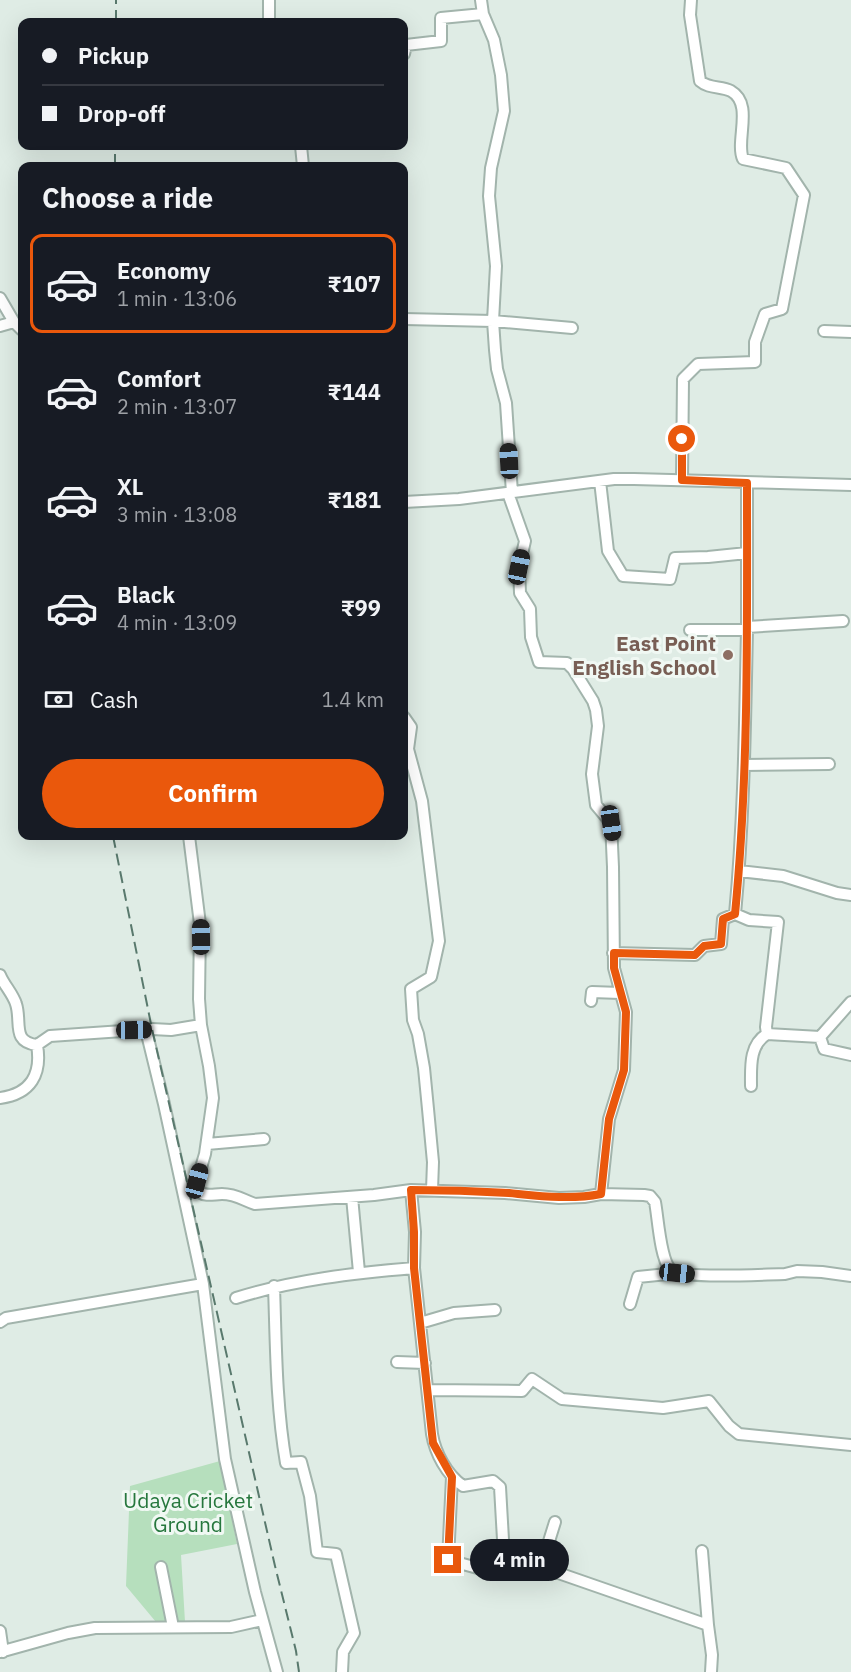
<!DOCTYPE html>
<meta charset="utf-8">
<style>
body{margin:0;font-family:"IBM Plex Sans",sans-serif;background:#242831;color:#f1f3f6;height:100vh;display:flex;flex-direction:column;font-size:22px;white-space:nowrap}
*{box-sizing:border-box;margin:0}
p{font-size:20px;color:#9ea1a6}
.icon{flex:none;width:33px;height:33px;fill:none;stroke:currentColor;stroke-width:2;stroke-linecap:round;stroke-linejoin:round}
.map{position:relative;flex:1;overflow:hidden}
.sheet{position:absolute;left:18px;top:162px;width:390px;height:678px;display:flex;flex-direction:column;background:#171b24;border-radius:12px;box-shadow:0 6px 24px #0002}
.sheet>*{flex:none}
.banner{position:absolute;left:18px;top:18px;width:390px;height:132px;border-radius:12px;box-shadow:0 6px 24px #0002;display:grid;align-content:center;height:132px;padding:0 24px;background:#171b24}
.end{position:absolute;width:27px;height:27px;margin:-14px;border:8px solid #ea580c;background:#fff;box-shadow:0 0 0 3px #fff}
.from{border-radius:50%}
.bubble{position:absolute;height:42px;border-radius:21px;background:#171b24;box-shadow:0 6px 24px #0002;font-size:20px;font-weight:800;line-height:42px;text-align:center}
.car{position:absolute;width:18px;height:36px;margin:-18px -9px;border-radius:8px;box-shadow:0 0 4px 2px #0007;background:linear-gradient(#222 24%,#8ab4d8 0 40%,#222 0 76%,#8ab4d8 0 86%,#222 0)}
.banner b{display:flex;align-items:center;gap:21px;height:57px;font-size:22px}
.banner b+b{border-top:2px solid #363941}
.banner i{width:15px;height:15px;background:#f1f3f6}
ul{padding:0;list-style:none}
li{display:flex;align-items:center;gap:18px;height:99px;margin:0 12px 9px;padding:0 12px;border:3px solid transparent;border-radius:12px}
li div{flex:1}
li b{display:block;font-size:22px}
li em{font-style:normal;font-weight:800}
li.on{border-color:#ea580c}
li>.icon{width:54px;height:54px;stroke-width:1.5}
h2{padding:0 24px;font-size:27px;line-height:72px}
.pay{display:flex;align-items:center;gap:15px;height:66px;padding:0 24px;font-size:22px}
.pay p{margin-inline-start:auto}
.action{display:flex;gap:12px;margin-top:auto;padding:12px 24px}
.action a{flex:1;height:69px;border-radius:36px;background:#ea580c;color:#fff;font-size:24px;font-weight:800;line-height:69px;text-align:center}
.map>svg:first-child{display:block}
</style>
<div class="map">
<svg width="851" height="1672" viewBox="0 0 851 1672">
<rect width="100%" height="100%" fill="#dfece5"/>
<path fill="#b6dfbd" d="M220,1461L237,1544L181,1555L185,1622H156L126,1586L130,1486Z"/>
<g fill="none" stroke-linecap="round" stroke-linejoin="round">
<defs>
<path id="minor" d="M269,0V22
M481,0L483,14L494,40L501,75L504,111L491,168L489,196L496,266L493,321L495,350L497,369L506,403L512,493
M404,54L406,45L441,41V18L483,14
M301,146L303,166
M0,298L14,322L22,330
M404,319L493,321L572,328
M0,326L14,322
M824,331L851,332
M682,480L683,379L698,364L755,362V342L765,314L782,309L804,195L786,168L743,159C735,141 754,104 731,91C721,86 709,89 700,81L690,15L691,0
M600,481L608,551L623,576L670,579L675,558L708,557L747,553
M508,493L525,541L519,567L520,593L530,609L531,637L539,662L567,663L573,669L593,701L596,710L598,726L592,774L596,805L611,823L613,867L614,968L626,1012L624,1070L609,1119L601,1194
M404,502L459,499L614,479H634L851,485
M747,627V483
M690,630H747V627L843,621
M404,717L411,727L408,749L422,801L439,941L431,977L411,989L413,1020L418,1034L424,1068L428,1109L433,1162L432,1190
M744,765L829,764
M189,836L200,924L199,999L201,1025L209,1066L213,1098L205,1154L197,1181L199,1192C206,1197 214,1194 222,1194C236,1194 243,1200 255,1204L374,1195L411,1190L505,1193L559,1198L584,1197L601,1194L644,1195L650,1196L655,1202C658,1217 660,1258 670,1269C680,1280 767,1274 785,1274L797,1271L822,1272L851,1276
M739,871L783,876L837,893L851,895
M735,914C744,819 745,725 747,630
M735,914L749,920L778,922L766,1027L767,1034L820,1037L824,1049L851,1055
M613,953L695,955L704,946L721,944L723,919L735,914
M0,975C4,985 13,994 16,1004C22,1022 11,1042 37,1045
M591,1001L592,992L620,993
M146,1030L164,1104L203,1284L225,1459L255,1592L277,1672
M820,1037L851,1002
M751,1086C751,1067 749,1045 767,1034
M0,1098C31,1094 42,1074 37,1045L50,1036L152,1029L171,1030L201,1025
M207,1144L264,1139
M411,1190L415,1232L414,1268L432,1434C435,1453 447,1475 463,1486L493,1481L500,1487L504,1557C512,1568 528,1566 541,1567L708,1625L712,1655L711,1672
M352,1197L359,1272
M274,1286C276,1345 276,1405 286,1463L301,1462L310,1496L317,1552L336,1554L354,1633L343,1652L342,1672
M236,1298C293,1280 354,1273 414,1268
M630,1304L638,1277L677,1273
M0,1322L6,1318L203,1284
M420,1323L454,1313L495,1310
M397,1362L425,1363
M428,1390L522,1391L532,1379L562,1399L663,1408L709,1401L729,1426L739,1434L851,1445
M452,1477L448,1560L485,1570L513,1565
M702,1551L708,1625
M161,1567L173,1627
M541,1567L555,1522
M0,1631L3,1652
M0,1652L68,1633L95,1628L231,1627L262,1620"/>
</defs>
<use href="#minor" stroke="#a2b4ac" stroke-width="14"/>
<use href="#minor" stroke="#fff" stroke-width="10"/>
<path stroke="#59796d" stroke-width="2" stroke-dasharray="12 6" stroke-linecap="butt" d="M116,22V0
M115,166V146
M113,836L152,1029L275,1566L296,1651L299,1672"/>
</g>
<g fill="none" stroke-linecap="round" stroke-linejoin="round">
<path stroke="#ea580c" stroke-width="8" d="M448,1560L452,1477L433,1443L432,1434L414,1268V1232L411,1190C444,1190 476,1191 509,1193C540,1196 570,1200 601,1194L609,1119L624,1070L626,1012L614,968V953L695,955L704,946L721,944L723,919L735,914C749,771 747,626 747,483L682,480V439"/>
</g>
<circle fill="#8d6e63" stroke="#f0f8f3" stroke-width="2" cx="728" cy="655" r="6"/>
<g text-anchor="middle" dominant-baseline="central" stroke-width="6" stroke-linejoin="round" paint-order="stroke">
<g font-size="21" font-weight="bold" fill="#785e54" stroke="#f0f8f3" text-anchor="end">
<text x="716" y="643">East Point<tspan x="716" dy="24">English School</tspan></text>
</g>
<g font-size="21" fill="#26773d" stroke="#f0f8f3">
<text x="188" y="1500">Udaya Cricket<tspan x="188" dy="24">Ground</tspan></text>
</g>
</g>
</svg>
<i class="end from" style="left:682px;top:439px"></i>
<i class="end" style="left:448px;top:1560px"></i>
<div class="bubble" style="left:470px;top:1539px;width:99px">4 min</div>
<i class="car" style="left:509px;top:461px;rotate:357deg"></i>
<i class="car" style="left:519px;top:567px;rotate:12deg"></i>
<i class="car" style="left:611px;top:823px;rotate:172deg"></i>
<i class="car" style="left:201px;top:937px;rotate:359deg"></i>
<i class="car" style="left:134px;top:1030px;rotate:89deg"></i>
<i class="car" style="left:197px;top:1181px;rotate:15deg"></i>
<i class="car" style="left:677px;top:1273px;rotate:96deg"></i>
<div class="banner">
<b><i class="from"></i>Pickup</b>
<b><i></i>Drop-off</b>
</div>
<section class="sheet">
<h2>Choose a ride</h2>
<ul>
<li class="on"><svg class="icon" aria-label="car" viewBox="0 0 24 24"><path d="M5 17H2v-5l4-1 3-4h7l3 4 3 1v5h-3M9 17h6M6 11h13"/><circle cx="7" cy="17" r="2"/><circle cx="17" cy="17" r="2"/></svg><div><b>Economy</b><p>1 min · 13:06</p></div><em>₹107</em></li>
<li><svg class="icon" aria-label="car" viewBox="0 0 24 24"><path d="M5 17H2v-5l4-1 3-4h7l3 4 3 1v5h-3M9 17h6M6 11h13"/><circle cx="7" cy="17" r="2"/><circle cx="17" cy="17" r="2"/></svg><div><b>Comfort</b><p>2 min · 13:07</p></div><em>₹144</em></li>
<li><svg class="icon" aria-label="car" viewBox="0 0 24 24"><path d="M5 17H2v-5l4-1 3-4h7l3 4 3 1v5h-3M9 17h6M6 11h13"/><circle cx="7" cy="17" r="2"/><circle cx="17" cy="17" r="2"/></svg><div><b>XL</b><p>3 min · 13:08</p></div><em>₹181</em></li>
<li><svg class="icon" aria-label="car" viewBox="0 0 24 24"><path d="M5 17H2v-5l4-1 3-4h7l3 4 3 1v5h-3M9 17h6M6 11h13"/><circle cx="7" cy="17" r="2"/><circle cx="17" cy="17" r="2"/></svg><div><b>Black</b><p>4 min · 13:09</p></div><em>₹99</em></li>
</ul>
<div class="pay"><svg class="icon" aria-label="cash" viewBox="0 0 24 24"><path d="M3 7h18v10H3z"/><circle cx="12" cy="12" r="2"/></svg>Cash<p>1.4 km</p></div>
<div class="action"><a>Confirm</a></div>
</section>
</div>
